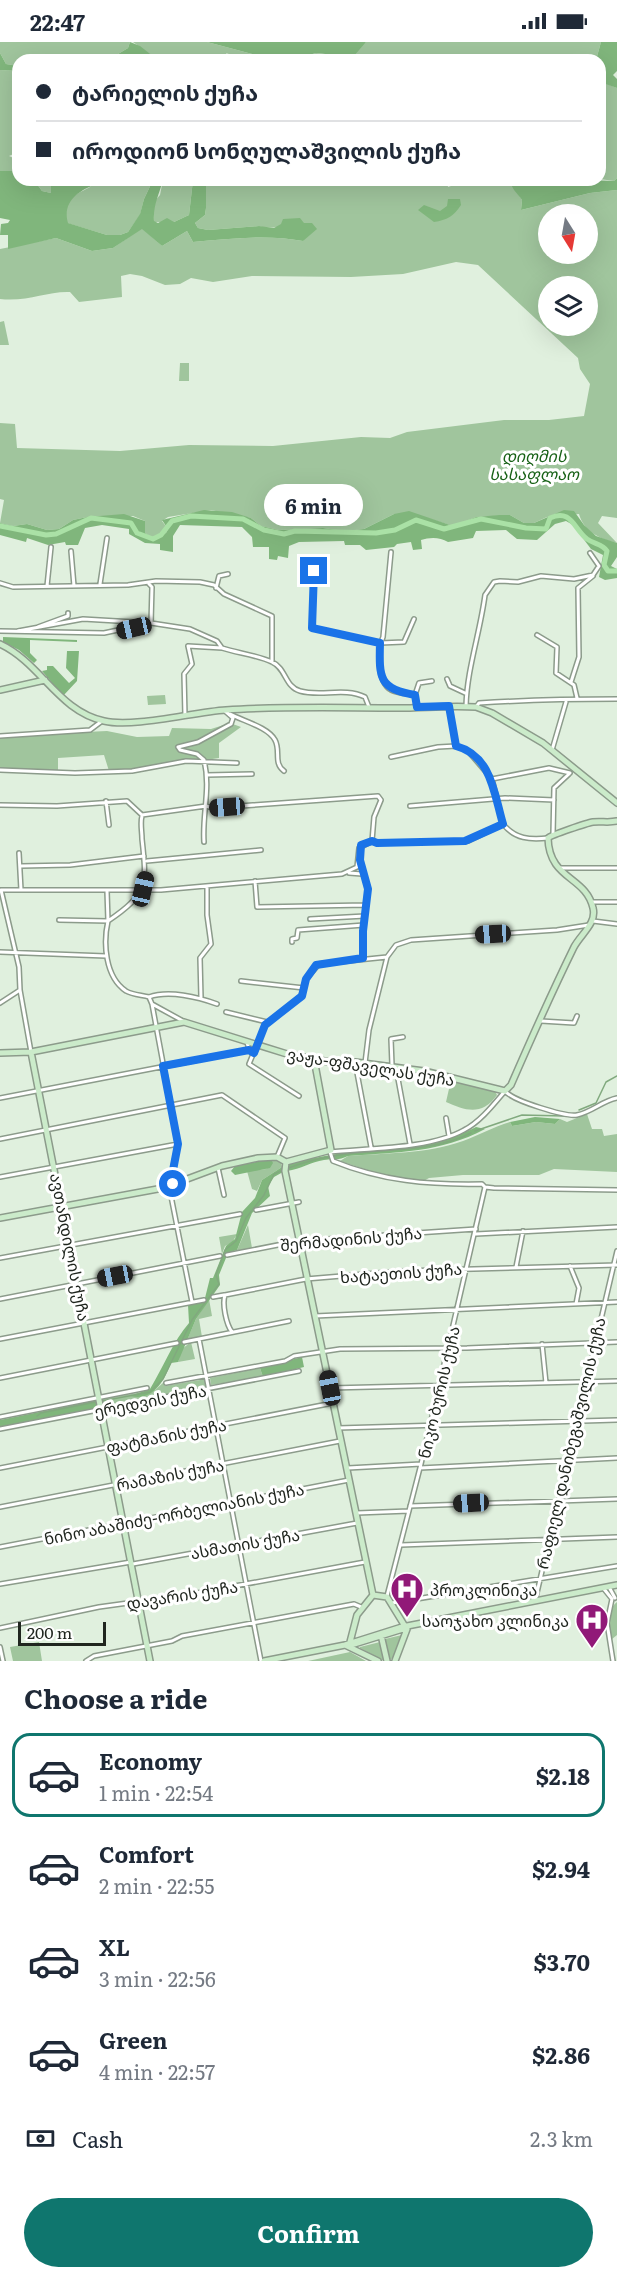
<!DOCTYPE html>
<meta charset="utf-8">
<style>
body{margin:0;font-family:Literata,"Noto Sans Georgian",serif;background:#f6f6f7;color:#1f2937;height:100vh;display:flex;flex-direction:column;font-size:22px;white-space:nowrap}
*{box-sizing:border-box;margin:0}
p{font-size:20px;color:#747a83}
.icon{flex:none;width:33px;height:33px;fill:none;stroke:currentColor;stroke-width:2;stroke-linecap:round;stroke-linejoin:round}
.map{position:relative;height:1619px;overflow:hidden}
.panel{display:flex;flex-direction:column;background:#fff;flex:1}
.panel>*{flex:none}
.guide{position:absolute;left:12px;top:12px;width:594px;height:132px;border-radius:18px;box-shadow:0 6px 24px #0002;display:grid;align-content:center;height:132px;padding:0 24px;background:#fff}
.needle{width:39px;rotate:169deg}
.tools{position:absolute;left:538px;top:162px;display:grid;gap:12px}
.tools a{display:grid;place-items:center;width:60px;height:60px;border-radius:50%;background:#fff;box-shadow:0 6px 24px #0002;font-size:30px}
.scale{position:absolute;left:18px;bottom:15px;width:88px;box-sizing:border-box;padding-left:6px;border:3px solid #20261f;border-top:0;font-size:16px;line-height:21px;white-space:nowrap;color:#20261f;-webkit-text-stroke:4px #fff;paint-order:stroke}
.end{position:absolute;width:27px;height:27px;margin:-14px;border:8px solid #1a73e8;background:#fff;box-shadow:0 0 0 3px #fff}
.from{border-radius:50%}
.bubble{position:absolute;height:42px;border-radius:21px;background:#fff;box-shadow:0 6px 24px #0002;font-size:20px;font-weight:700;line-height:42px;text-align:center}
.car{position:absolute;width:18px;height:36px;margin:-18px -9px;border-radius:8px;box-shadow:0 0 4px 2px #0007;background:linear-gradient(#222 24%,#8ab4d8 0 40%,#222 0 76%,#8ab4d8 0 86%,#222 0)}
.guide b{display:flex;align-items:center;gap:21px;height:57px;font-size:22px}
.guide b+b{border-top:2px solid #e0e1e3}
.guide i{width:15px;height:15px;background:#1f2937}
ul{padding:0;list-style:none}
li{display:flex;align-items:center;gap:18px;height:84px;margin:0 12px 9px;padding:0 12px;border:3px solid transparent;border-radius:18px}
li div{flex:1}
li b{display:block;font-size:22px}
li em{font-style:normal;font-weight:700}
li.selected{border-color:#0f766e}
li>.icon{width:54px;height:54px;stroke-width:1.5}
h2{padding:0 24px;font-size:27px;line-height:72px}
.pay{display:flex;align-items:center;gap:15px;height:66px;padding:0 24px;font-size:22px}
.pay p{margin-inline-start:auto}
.button{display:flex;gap:12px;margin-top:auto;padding:12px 24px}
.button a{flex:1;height:69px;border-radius:36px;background:#0f766e;color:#fff;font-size:24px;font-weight:700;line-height:69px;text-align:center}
.status{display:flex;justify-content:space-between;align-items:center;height:42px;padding:0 30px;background:#fff;direction:ltr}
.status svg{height:16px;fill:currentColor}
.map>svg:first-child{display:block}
</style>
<div class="status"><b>22:47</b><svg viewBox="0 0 49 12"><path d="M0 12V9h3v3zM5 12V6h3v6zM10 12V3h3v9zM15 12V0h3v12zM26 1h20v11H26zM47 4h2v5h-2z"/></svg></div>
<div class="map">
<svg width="617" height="1619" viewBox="0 0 617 1619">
<rect width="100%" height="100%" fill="#e0f0de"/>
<path fill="#a0c59d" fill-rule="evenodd" d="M0,0H130L128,6L118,12L105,13L104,18H18V24L6,22L0,11Z
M133,0H207L267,16L295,17L316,11L345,15L366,0H601L596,18H246L226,11L230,18H158Z
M0,28L18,29V110L9,114L18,118V129H0Z
M600,39L617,46V136L614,139L600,137Z
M34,138H46L51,144V151L42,149Z
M98,138H153L144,157L140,173L128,190L120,193H107L67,181C60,148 87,153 98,138Z
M163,138H193L189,173L174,180H154V160L160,153Z
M206,138H447L448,145L469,138H511L522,158L521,168L590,151L617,148V476L602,474L598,481L617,501C600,497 584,490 579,472L547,475L534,481H524L510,473L476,475L453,484L424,475L394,472L364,487L344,489L323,486L279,488L261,484L251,476L211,468L168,475L162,479L168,487L166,491L152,495L145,491V479L133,474L87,475L73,478L59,487L47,488L27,482L13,484L0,481L4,458L0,457V381L15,382L17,406L120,409L189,403L273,404L361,395L390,396L407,390L504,378H549L584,374L590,342L580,327L578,316L478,223L456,220L403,232L351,235L252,234L213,240L191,236L180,242L165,243L142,234L130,232L121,234L122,255L79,260L70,250C47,249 28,260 0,257V207L56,196L92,209L113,206L142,186L162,204L187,189L193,200C230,197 266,192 303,199L312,181C295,180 272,189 259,184L208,188L198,186L195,181L205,173L206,166ZM549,172H588V212H549ZM549,244H588V284H549Z
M4,279L9,303H0V280Z
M180,321H189V339H179Z
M165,653L166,662L148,663L147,654Z
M230,681L241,685L219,701V716L132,729H109L104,713L58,716V730L0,728V694L107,689L137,695L169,694L172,686L211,687Z
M451,1038L494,1048L497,1053C482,1074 466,1069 446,1060Z
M587,1072L592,1087H602L604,1094L617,1092V1130L554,1127L539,1133H463L429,1136L422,1140L376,1131L340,1119L348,1114C387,1111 426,1112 463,1099C479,1093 493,1085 510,1080L512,1084L536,1080L555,1082L560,1077L567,1080Z
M271,1117L281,1120L282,1125L262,1138L257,1149L252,1147L247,1129L266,1127Z
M248,1183L252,1206L228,1211L237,1208Z
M237,1192L232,1201L225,1204L222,1212L219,1195Z
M209,1257L212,1274L199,1277L202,1295L187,1298L196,1277Z
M191,1300L195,1317L178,1320L182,1307Z
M260,1326L263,1335L211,1343L210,1336Z
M206,1337L207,1345L104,1365L102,1357L155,1348L164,1340L165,1344Z
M617,1560V1593L612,1597C608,1586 607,1567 617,1560Z
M402,1593L395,1614L390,1618L385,1597Z
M39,1600L42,1619H13L10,1605Z
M380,1600L384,1619L360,1606V1605Z
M350,1610L366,1619H308Z"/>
<path fill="#80b67c" d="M130,0L140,4L158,18H104V13L118,12L128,6Z
M207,0H366L353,15L316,11L295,17L267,16Z
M601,0H617V29L613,33L617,37V46L600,40V18H596Z
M0,11L6,22L18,24V29L0,28Z
M0,129H18V138H34L42,149L51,151V144L46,138H98L96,142C78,149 62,160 68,181L107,193H120L128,190L140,172L144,157L153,138H163C159,153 153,163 154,179L158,181L167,176L174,180L189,173L193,138H206V166L205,173L195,181L198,186L208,188L259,184L274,186L281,182L283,177L300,176L304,181H312L317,187L303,199C266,192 230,197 193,200L187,189L162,204L142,187L113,206L92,209L56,196L8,207V193H0L1,182L8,181L10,178L0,176Z
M617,136V148L590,151L521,168L522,158C517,150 511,148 511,138H564L570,143L587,138L614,139Z
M448,157H460L461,163C454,174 447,178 434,180L418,168L424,163L440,169L447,164Z
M204,468L232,470L251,476L261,484L279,488L323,486L344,489L364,487L394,472L409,469L453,484L476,475L499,473H510L524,481H534L564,468L574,469L584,483L596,494L617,501V515L611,524L617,527V536L605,538L599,535L603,513L591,507L573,483L566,479L555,482L537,498L517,497L506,488L476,489L473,496L448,500C440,495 430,495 421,498L422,507L413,508L411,500L397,502L394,505L366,508L360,503H345L344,499L299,500L289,504L288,516L278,514L277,518L269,517V505H253L252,495L242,485L180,483L173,494V510L160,508V502L145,501L129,492V487L102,483L85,486L78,503H66L65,500L48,503L27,496L26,500L0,493V481L13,484L27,482L47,488L59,487L73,478L87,475L124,472L145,479V491L152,495L166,491L168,487L162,478Z
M3,595L77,598V600L30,598V611L37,618L34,621L19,608L3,600Z
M67,609H79L77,639L63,654L42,629L47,628V624H53L69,641L75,636L66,626Z
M535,1075L560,1077L555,1082L536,1080L512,1084L510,1080Z
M476,1085L485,1087C440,1111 398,1110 348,1114C337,1119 336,1116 324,1118C311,1120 301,1127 287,1129L289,1121C317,1115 344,1110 372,1107C408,1104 444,1102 476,1085Z
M271,1117L273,1121L270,1126L235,1133L231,1129L235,1124Z
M282,1125L283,1130L274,1135L268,1144L270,1154L252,1171L237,1208L228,1211L219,1233L220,1243L196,1277L178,1320L171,1321C164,1339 153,1360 130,1354L150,1347C163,1326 173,1299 189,1281L188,1263L204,1260L210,1236H213L226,1204L235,1197L242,1170L255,1156L262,1138Z
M302,1315L304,1325L263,1335L260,1326Z
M98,1358L99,1366L0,1386V1378Z"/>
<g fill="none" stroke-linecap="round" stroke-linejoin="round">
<path stroke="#81a97e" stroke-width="1.5" d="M579,1068L596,1061L606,1040L617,1034
M475,1089L522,1073L564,1074
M102,1359L150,1350L163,1337L192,1278L219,1242L216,1233L225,1208L236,1199L246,1176L264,1153L274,1132C302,1119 337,1112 368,1110C403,1107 440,1107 471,1091
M37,1374L41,1371L96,1360"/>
<path stroke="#aae1a6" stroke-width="5" d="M0,484L46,493L56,492L91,476L131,481L137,491L153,497L161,493L172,479L191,474L243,477L264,488L284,492L295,489L376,491L395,488L416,478L444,487L481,477L526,486L546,487L550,476C571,466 574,487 587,497C594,502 603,502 607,509L604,523L608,529H617"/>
<defs>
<path id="street" d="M71,509L74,544
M391,510L383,595C377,608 377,640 391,648C399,652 407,651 415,653L417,665
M314,529L312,586L380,601L404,600L414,577
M0,541L13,545L128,543L156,539L200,540L214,543L224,552L272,574V620
M100,542L107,496
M47,544L51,505
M216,546L219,534L228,532
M38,585L68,574V571
M0,589L104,591L151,581L190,587L217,599L222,606C237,611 257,613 272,620C286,626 285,645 300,649C321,655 344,645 365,655L369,665
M18,589L83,577L151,581L152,545L149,542
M537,593L557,605L556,631L574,643L577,656
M447,637L450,644L465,651
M571,640L579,615L578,546L593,534
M415,653L419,641L432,639
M466,664C467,627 480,591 485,553L494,540L500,539L518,540L541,534L574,537L593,533L599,524L590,511
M449,665L456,704
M476,665L479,661C526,658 571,657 617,657
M230,672C243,679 268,685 275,698C281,709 273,721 284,729
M185,674L184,632L192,622L188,604L222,606
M0,694L90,688L102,679
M552,708L566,660
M391,715L438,705L456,704L468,709L492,737L503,782C515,797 530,798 548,796
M0,728L75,731L132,729L186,719L237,721
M207,733L252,732
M492,737L549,726L570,731
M106,759L109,783
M0,763L57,764L127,759L142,773
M410,764L505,756L554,758
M142,773L206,764L213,766L378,754L381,758L374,775L372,799
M142,774C140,781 142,789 142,797C147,842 148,852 108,879C103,901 105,935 126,949C133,953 142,953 149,955L152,962L183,979
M553,792L554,746L569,732
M204,800C202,772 211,746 204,718L197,712L180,708L178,705L198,700L231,682L233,676L225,669
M19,811L21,848H1L19,925L20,948L31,1010
M147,819L261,808
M360,821L368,847L363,889V916
M21,824L70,823L144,814
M559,826H617
M349,831L362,832
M255,839L257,865L366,863
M21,848H161L342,832L357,825L359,806L372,799L377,801L468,799L503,782
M592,860H617
M310,877L365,874
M59,878L108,879L107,849
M593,879L617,882
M292,900V897L297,896L298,888L364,883
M0,910L106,914
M241,939L304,946
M149,955C169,948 198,955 217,962
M201,956L200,916L211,902L207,873V846
M0,961L20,948
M152,962L178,1102L169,1144L192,1260
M226,970L267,980
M541,979L574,981L577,974
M355,1020L371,1105
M365,1021L369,988L387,915
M392,1023L391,997L403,995
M396,1026L410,1102
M299,1054L249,1022L265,983L301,954L306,937L319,922L387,915L396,903L411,898L557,888L589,883
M0,1056L249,1008L247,1000
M617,1056C602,1059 592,1070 577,1073C566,1075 513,1059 505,1049C494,1062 480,1080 464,1088C430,1107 369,1106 330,1110L333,1119C382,1139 428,1143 482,1142L485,1145L494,1146L617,1148
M446,1076L449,1094
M0,1097L222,1053L285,1096L277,1115
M218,1126L224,1153
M0,1135L178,1102
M256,1168L299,1160
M476,1192L617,1185
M227,1213L298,1199L476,1187
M0,1216L240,1172
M570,1224L579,1246L576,1262
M516,1225L523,1189
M213,1255L224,1253
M0,1257L220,1214
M315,1274L617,1260
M232,1290C226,1282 222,1262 225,1253L306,1237L401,1229L617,1223
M0,1297L204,1258
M199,1297L261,1619
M184,1300L289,1279
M542,1302L546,1341
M0,1336L177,1301
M166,1341L285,1319L294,1314L340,1307L467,1306L617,1300
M331,1346L617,1339
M0,1375L147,1346
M338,1386L617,1378
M0,1387L299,1329
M0,1426L333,1361
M348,1426L421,1422
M420,1426L617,1416
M410,1464L617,1457
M0,1465L340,1399
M357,1471L409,1469
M401,1503L617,1495
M0,1505L349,1438
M133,1522L357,1481
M0,1542L131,1520
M609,1545L615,1556
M604,1547L612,1557L607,1581L613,1619
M387,1554L421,1422L485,1145
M535,1559L617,1209
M392,1561L617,1524
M0,1586L99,1565L186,1553L365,1520
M0,1605L3,1619
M86,1619L94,1614L172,1599L182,1594L354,1562L361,1565"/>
<path id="secondary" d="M0,602C41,621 58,669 104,679C134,686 193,670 226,668C283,664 341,666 398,666C424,666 450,663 476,665L492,671L543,701L617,761
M0,648L45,638
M31,1010L150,1619
M0,1011L31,1010L184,980L287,1012L335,1021L355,1020L424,1029L505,1049L511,1043C531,997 552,950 574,905C581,892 597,881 593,866C586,834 549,838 548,796C551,793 587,781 593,780C601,779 609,781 617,779
M286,1120L285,1129L373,1553
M286,1120L331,1108L314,1017
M0,1176L163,1146L222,1124L258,1116L277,1115L286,1120
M381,1593L387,1619
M350,1600L357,1573L373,1553L387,1555L406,1586
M345,1603L402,1585L617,1543
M351,1603L406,1586
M264,1619L345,1603L378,1619
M395,1619L407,1587"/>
</defs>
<use href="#street" stroke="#8c9b8b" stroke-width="6"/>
<use href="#secondary" stroke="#8c9b8b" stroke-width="8"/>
<use href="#street" stroke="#fff" stroke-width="3"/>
<use href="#secondary" stroke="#cbebca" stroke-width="5"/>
</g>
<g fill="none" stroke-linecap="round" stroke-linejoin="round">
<path stroke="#1a73e8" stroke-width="8" d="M173,1142L170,1144L178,1102L163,1024L249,1008L254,1011L265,983L302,954L306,937L316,923L363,916V889L368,847L360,818L361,803L372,799L377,801L465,799L503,782C494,752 492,714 456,704L449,664L417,665L415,653C379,647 379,636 380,601L312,586L314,529"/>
</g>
<defs>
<symbol id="hospital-pin" viewBox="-11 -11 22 30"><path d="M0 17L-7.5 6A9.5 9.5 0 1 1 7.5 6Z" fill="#911978" stroke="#fff"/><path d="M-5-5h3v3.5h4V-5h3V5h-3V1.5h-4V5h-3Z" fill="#fff"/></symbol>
</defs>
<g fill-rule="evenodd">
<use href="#hospital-pin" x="388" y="1528" width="38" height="52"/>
<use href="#hospital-pin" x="573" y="1559" width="38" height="52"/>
</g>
<g text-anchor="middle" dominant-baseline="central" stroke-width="6" stroke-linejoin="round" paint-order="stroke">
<g font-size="16" font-style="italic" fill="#176116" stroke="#fff">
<text x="534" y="413">დიღმის<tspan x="534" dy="18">სასაფლაო</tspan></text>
</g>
<g font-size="16" fill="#20261f" stroke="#fff">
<text transform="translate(371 1024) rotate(9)">ვაჟა-ფშაველას ქუჩა</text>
<text transform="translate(351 1196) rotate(-5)">შერმადინის ქუჩა</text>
<text transform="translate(71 1205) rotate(79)">ავთანდილის ქუჩა</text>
<text transform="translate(401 1230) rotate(-4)">ხატაეთის ქუჩა</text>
<text transform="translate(438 1350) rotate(-77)">ნიკო ბურის ქუჩა</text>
<text transform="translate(150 1358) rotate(-11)">ერედვის ქუჩა</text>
<text transform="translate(166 1393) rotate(-11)">ფატმანის ქუჩა</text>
<text transform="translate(570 1401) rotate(-77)">რაფიელ დანიბეგაშვილის ქუჩა</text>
<text transform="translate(170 1432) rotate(-11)">რამაზის ქუჩა</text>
<text transform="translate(174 1471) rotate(-11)">ნინო აბაშიძე-ორბელიანის ქუჩა</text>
<text transform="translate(245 1501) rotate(-10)">ასმათის ქუჩა</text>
<text transform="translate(182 1552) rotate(-9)">დავარის ქუჩა</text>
</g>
<g font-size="16" fill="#20261f" stroke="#fff" text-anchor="start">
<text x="430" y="1547">პროკლინიკა</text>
<text x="569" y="1578" text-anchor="end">საოჯახო კლინიკა</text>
</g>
</g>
</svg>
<div class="tools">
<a><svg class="needle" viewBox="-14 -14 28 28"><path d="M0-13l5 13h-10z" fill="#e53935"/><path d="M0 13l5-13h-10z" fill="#747a83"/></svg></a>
<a><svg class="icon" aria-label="layers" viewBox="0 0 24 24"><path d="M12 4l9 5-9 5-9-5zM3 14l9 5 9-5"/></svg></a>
</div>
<div class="scale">200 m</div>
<i class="end from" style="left:173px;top:1142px"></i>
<i class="end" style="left:314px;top:529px"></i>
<div class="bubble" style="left:264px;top:442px;width:99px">6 min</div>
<i class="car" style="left:134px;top:586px;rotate:257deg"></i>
<i class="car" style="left:227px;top:765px;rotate:266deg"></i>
<i class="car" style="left:143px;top:847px;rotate:13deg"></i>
<i class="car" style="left:493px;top:892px;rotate:267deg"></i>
<i class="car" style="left:115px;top:1234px;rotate:259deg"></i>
<i class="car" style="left:330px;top:1346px;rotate:349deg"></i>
<i class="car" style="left:471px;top:1461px;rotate:267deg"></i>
<div class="guide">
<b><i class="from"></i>ტარიელის ქუჩა</b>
<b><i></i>იროდიონ სონღულაშვილის ქუჩა</b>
</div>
</div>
<section class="panel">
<h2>Choose a ride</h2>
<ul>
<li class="selected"><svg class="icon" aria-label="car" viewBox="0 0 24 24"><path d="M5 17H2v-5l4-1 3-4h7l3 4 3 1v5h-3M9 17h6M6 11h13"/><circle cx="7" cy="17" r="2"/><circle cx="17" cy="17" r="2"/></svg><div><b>Economy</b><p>1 min · 22:54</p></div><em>$2.18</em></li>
<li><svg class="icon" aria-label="car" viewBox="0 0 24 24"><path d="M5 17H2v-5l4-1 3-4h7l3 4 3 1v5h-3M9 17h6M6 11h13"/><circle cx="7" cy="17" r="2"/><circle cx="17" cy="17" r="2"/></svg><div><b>Comfort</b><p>2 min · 22:55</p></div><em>$2.94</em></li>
<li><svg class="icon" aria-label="car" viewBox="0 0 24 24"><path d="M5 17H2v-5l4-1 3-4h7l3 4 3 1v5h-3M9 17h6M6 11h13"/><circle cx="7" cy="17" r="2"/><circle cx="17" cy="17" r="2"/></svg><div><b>XL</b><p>3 min · 22:56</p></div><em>$3.70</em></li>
<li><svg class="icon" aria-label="car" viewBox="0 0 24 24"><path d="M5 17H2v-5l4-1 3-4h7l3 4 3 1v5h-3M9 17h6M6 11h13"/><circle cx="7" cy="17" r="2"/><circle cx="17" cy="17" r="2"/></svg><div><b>Green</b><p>4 min · 22:57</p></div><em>$2.86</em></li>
</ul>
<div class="pay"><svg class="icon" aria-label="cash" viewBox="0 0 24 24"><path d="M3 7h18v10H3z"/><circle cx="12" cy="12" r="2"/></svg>Cash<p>2.3 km</p></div>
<div class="button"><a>Confirm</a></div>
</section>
